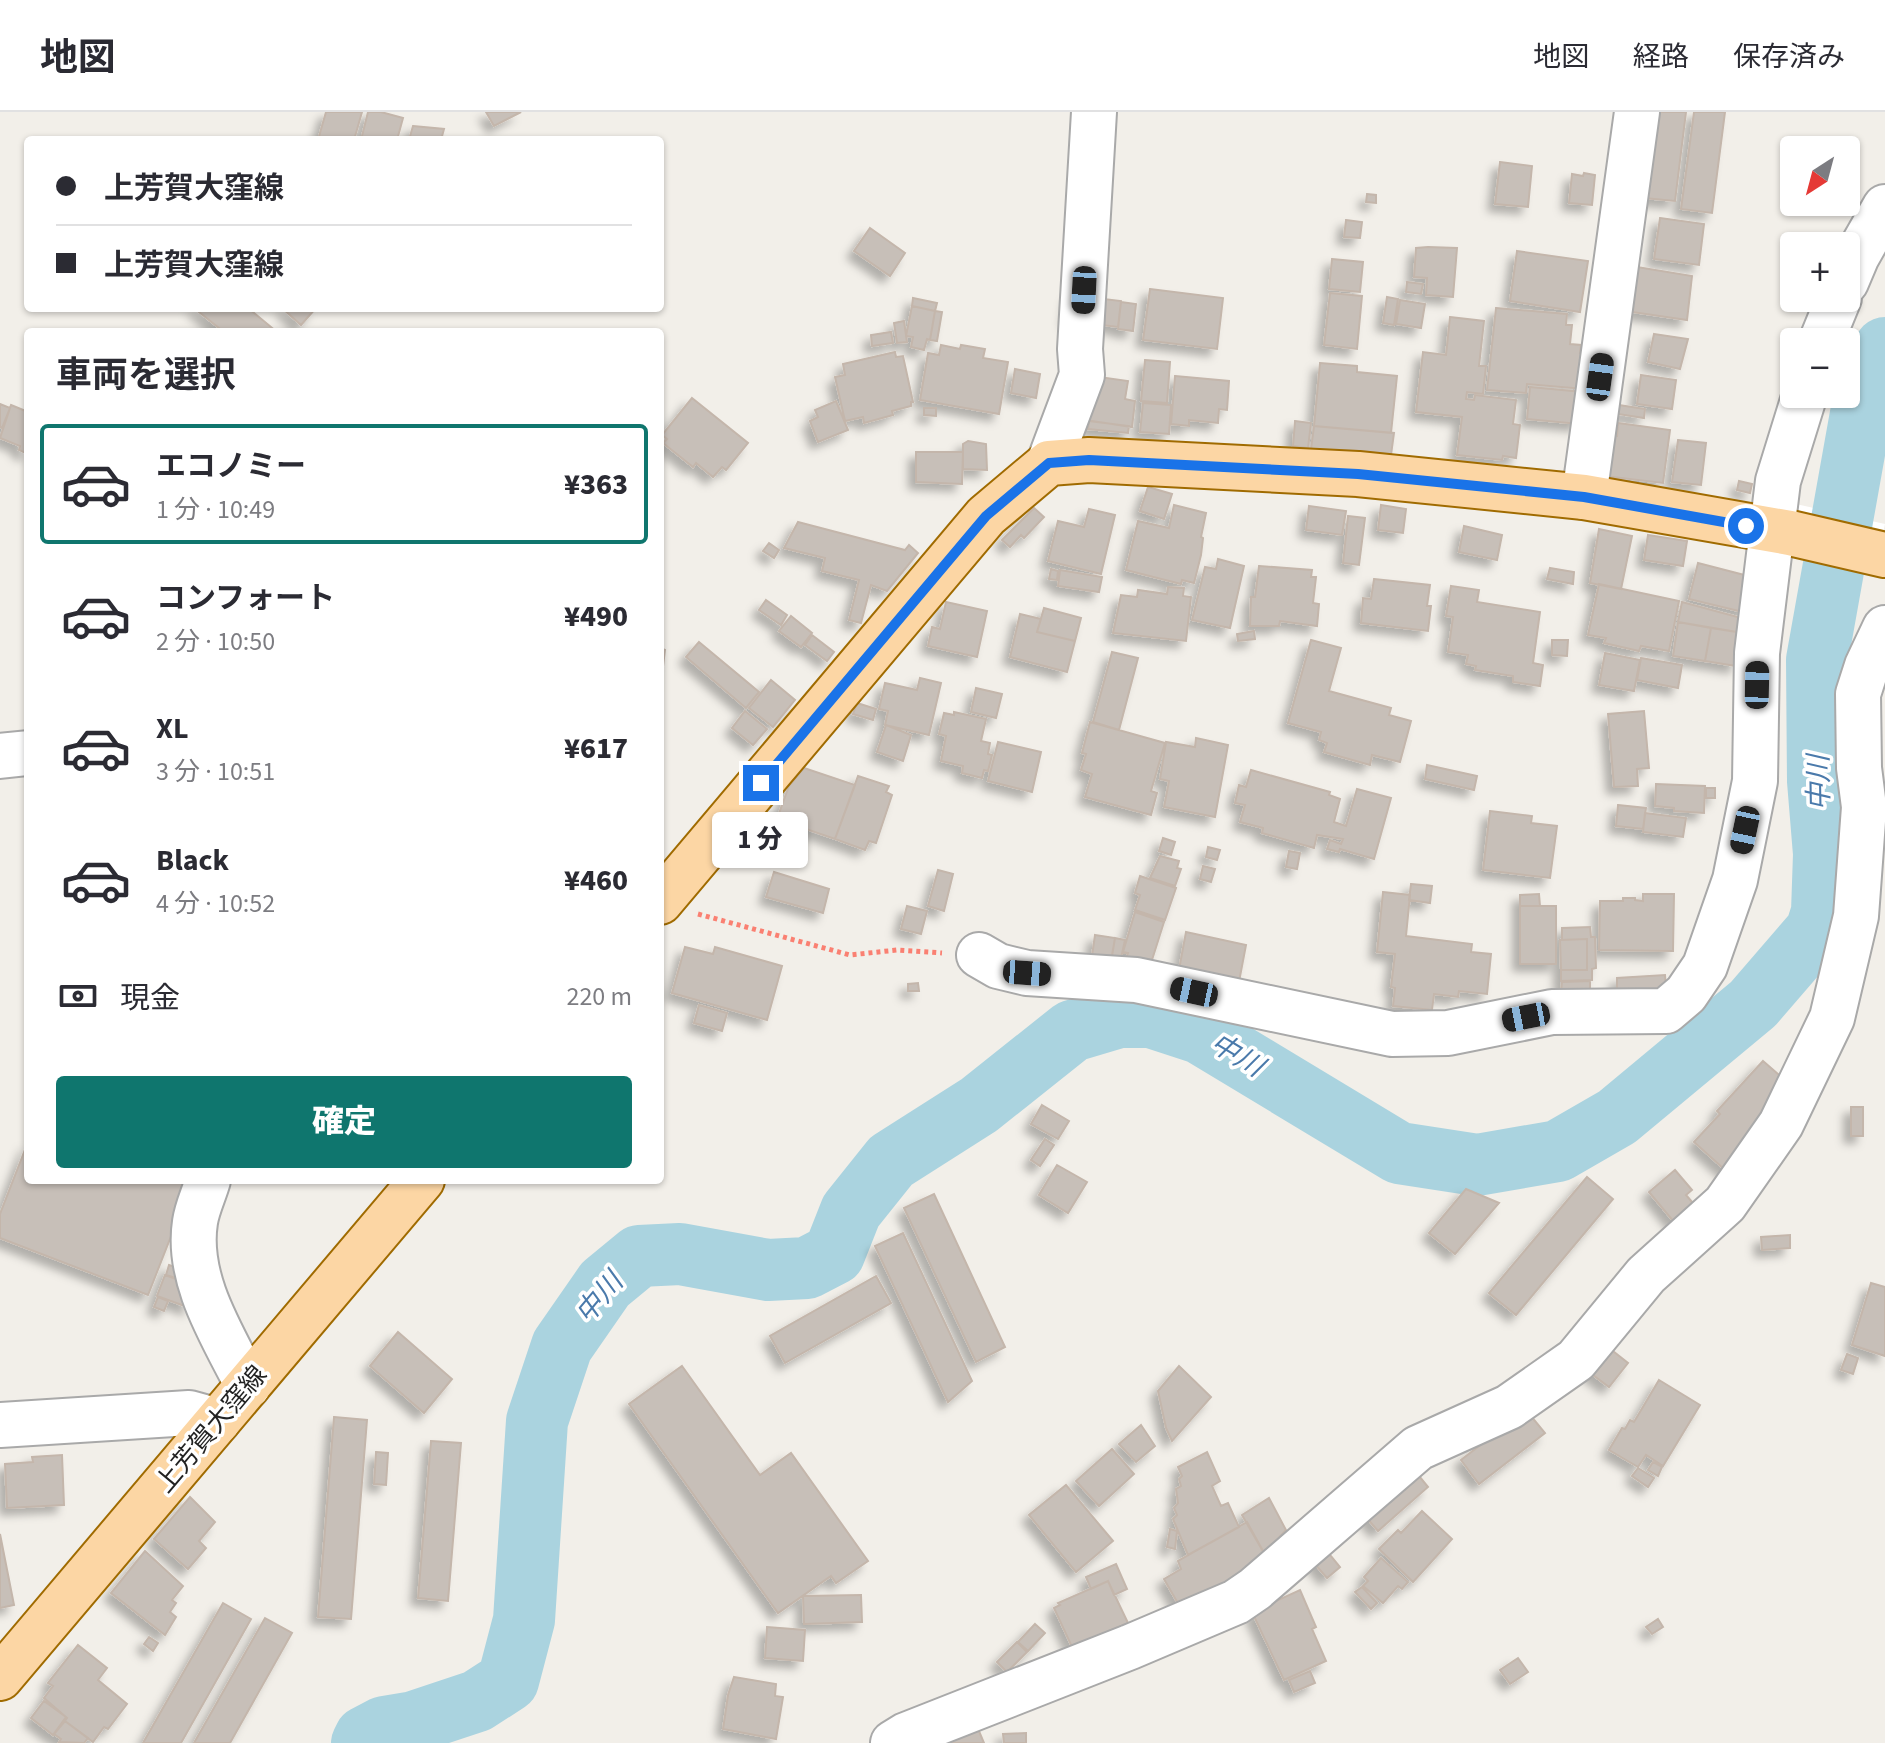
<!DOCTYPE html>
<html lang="ja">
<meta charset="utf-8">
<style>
body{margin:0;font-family:"Source Sans 3","Noto Sans JP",sans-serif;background:#f7f7f7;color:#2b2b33;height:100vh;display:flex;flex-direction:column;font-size:30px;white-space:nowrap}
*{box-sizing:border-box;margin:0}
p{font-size:26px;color:#7c7c81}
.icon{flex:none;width:44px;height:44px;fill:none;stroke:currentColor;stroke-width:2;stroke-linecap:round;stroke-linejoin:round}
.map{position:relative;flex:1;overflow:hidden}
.sheet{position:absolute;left:24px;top:216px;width:640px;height:856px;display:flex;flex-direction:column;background:#fff;border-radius:8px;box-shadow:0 2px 6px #0004}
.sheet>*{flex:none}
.banner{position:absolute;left:24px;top:24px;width:640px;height:176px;border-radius:8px;box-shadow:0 2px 6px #0004;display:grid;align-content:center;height:176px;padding:0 32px;background:#fff}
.needle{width:52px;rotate:216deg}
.controls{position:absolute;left:1780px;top:24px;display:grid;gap:16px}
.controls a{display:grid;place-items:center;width:80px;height:80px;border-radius:8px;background:#fff;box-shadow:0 2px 6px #0004;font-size:40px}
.end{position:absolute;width:36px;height:36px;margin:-18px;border:10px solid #1a73e8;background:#fff;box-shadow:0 0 0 4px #fff}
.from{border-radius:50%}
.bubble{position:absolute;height:56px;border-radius:8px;background:#fff;box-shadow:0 2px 6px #0004;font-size:26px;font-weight:800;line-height:56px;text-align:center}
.car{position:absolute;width:24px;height:48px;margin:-24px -12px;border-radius:10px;box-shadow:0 0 6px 2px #0007;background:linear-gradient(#222 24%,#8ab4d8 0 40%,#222 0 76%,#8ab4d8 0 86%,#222 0)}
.banner b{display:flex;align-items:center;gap:28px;height:76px;font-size:30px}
.banner b+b{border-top:2px solid #e1e1e2}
.banner i{width:20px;height:20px;background:#2b2b33}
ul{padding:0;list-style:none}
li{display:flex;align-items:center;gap:24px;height:120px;margin:0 16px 12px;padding:0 16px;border:4px solid transparent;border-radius:8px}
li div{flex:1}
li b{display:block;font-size:30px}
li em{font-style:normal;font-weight:800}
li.current{border-color:#0f766e}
li>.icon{width:72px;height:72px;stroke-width:1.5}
h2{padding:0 32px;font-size:36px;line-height:96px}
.pay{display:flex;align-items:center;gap:20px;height:88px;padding:0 32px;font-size:30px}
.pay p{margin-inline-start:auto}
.primary-button{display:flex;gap:16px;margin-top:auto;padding:16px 32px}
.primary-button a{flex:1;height:92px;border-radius:8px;background:#0f766e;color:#fff;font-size:32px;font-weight:800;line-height:92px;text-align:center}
header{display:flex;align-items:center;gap:48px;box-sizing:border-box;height:112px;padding:0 40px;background:#fff;border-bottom:2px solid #e1e1e2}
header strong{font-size:38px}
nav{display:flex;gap:44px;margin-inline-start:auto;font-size:28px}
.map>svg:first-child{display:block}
</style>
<header>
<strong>地図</strong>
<nav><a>地図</a><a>経路</a><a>保存済み</a></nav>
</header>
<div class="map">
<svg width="1885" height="1631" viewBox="0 0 1885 1631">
<defs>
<filter id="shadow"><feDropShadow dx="-7" dy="7" stdDeviation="4" flood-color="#0004"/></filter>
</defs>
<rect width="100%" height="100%" fill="#f2efe9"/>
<path fill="#fff" d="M1796,392L1885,412L1875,459L1786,439Z"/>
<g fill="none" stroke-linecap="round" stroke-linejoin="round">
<path stroke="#aad3df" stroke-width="62" d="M362,1631L365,1625L384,1615L414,1610L477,1589L508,1569L524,1508L537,1309L562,1234L605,1172L639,1144L680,1142L768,1158L807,1156L834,1142L851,1099L891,1049L979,993L1072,919L1119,905H1151L1200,921L1399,1041L1477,1053L1558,1039L1617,1005L1753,892L1816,819L1822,800L1824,742L1818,669L1817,548L1864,285L1885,236"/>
</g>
<path fill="#c7bfb8" stroke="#c4b6ab" stroke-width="2" filter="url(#shadow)" d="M326,0H362L354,28H318Z
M368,0H381L403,6L397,28H361Z
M486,0H521L494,14Z
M1656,0H1686L1675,89L1644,86Z
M1694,0H1725L1712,101L1681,97Z
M413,14L444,17L441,28H409Z
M1500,50L1532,54L1528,95L1495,92Z
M1584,61L1595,63L1592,93L1569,91L1572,62L1583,64Z
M1367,82L1376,83V91L1366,90Z
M1660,106L1704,112L1699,153L1654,147Z
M1346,108L1362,110L1360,126L1344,125Z
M870,116L905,141L890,164L854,139Z
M1428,135L1457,136L1453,185L1426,183L1427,166L1414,165L1416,136Z
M1517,139L1588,149L1580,200L1510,189Z
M1332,147L1363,150L1360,180L1329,177Z
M1637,155L1692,164L1687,208L1632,200Z
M1407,170L1423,172L1421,182L1406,180Z
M1150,177L1223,186L1217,237L1143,228Z
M1330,181L1362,184L1357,237L1324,233Z
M1071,183L1121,189L1118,215L1068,209Z
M1387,185L1398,187L1394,213L1383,211Z
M913,186L937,191L935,199L912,194Z
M1400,188L1425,192L1421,216L1396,212Z
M1121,190L1136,192L1133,219L1118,217Z
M912,194L935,199L930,228L927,227L924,238L911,235L913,225L906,224Z
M194,196H248L277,220H224Z
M282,196H316L301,213Z
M1496,196L1567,202L1566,213H1572L1570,232L1581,233L1580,241L1583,242L1584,277L1527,272L1526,281L1487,278Z
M935,199L942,200L937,229L930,228Z
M1450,205L1484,209L1479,254H1486L1483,282L1467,280L1466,287L1474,288L1475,283L1516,288L1513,312L1520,313L1516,346L1503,344L1502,348L1457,343L1462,305L1416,300L1423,240L1446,243Z
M904,209L907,230L897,231L894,211Z
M891,220L893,231L872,234L871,223Z
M1654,222L1688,227L1680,257L1648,250Z
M941,233L960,237L961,233L985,237L983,246L1008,250L999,302L920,288L928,241L939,243Z
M895,240L896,245L903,244L913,290H911V294L892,299L893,303L864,311L863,305L845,309L835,265L845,263L843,252Z
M1145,248L1170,250L1167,291L1141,289Z
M1320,251L1357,254V260L1397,264L1391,321L1314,314Z
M1015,257L1040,262L1036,286L1011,281Z
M1085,263L1128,269L1125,287L1135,289L1132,315L1085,308Z
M1641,263L1676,268L1672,297L1637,292Z
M1175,264L1229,269L1227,298L1219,297L1218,311L1189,308V314L1171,312Z
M1530,275L1583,280L1579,312L1527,307Z
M692,286L748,331L726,358L722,355L713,365L696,351L693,355L663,331L667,327L662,323Z
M836,289L848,318L818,330L810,309L818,305L815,298Z
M1143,291L1171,293L1169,322L1140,320Z
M0,292L10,296L2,316L0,315Z
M11,293L28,300V342L19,338L20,334L0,326Z
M1619,293L1645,297L1644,306L1618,302Z
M924,296H936V304L924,303Z
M1089,309L1129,314L1128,321L1088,317Z
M1295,309L1311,311L1308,336L1293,334Z
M1618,311L1670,318L1663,371L1604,364L1609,324H1617Z
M1314,314L1394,321L1391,343L1311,337Z
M1678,328L1706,331L1701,373L1672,370Z
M968,329L986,332L987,358L963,357V332Z
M916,340H963L962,372L916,370Z
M1739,369L1752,372L1750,381L1737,378Z
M1148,375L1172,382L1164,407L1140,399Z
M1174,393L1206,401L1201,425L1203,426L1201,443L1194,471L1182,468L1181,472L1126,458L1138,409L1169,416Z
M1381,393L1406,397L1403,421L1378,418Z
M1309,394L1346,399L1342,423L1306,418Z
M1034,396L1044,405L1024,426L1021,423L1010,435L1002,428Z
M1089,397L1115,403L1101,462L1048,449L1058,409L1084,415Z
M1348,404L1365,406L1359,453L1343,451Z
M798,410L905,438L909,433L918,441L887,479L871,473L861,511L849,508L859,468L822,459L825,446L784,436Z
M1464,414L1502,423L1497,448L1459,440Z
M1599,417L1632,424L1621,477L1590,471Z
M1648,423L1687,429L1683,454L1644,448Z
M769,431L779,438L774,446L763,439Z
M1218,447L1244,454L1230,516L1192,508L1205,455L1216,457Z
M1698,451L1756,466L1747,501L1689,487Z
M1259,454L1312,458L1311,465H1316L1313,491L1319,492L1317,514L1280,509L1279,514H1250L1251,485H1255Z
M1550,456L1574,460L1573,472L1547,467Z
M1051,457L1058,459L1057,468L1049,467Z
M1060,458L1102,465L1099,480L1058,474Z
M1374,467L1430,473L1427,494H1431L1428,519L1361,511L1363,486L1371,487Z
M1599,472L1679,489L1669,539L1641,534L1639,539L1604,531L1606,526L1588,523Z
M1451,474L1479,478L1477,490L1540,500L1533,551L1543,553L1540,574L1513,570V564L1475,558L1476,554L1466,552L1468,543L1448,540L1453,505L1446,504Z
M1168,475L1184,476L1183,484L1191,485L1186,529L1113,521L1121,483L1137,485L1138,478L1167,482Z
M766,488L787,503L781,513L759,498Z
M946,490L987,499L977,545L928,534L932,515L940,517Z
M1682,490L1745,507L1743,521L1678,510Z
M1044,496L1081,506L1075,529L1037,520Z
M1020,502L1041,507L1037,520L1075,529L1067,560L1010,545Z
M791,504L812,521L801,535L779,519Z
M1678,510L1711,516L1705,549L1673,544Z
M1711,516L1743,521L1736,554L1705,549Z
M1254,519L1255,527L1238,529L1237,522Z
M812,523L834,540L827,549L805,533Z
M1311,528L1341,536L1329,579L1391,596L1389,603L1411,609L1400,650L1372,643L1370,653L1324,640L1327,631L1319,628L1321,620L1288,611Z
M1552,528H1568L1567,544L1552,543Z
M699,530L759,580L746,596L686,545Z
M660,536L665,538L660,579Z
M1112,540L1138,546L1119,618L1093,610Z
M1605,541L1640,548L1634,579L1599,573Z
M1641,546L1682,553L1678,576L1637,568Z
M920,566L941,571L929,623L885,613L888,599L879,597L885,571L917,578Z
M771,568L795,588L773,615L749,596Z
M976,576L1002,582L996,606L971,600Z
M857,591L876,597L873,608L853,602Z
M745,599L767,617L753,633L732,616Z
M1644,599L1649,656L1637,657L1638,674L1614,675L1608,602Z
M954,600L986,607L981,629L990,631L988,642L992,643L988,659L984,658L982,666L962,661L963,654L941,649L946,624L939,622L944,601L954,603Z
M1090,610L1165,631L1151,679L1157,681L1151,703L1085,685L1092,662L1081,658L1086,642L1082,641Z
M886,613L911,623L903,649L877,640Z
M1196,626L1228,633L1215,705L1164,695L1169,669L1160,667L1166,630L1195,635Z
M998,630L1041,640L1032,680L988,669Z
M1427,653L1477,664L1474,678L1425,667Z
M804,656L855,673L835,727L777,707L789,674Z
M1251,658L1330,680L1329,683L1340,687L1334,710L1346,714L1357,677L1391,686L1374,747L1340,737L1339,740L1327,737L1330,728L1341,732L1343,727L1317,723L1314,736L1262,721L1263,716L1240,710L1245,693L1235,691L1239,673L1246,675Z
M858,664L889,674L886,680L892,683L876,731L869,729L865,738L835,727Z
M1656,672L1705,674L1704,701L1674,699V696L1655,694Z
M1706,676H1715V686H1706Z
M1618,693L1646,696L1643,717L1616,714Z
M1490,699L1532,704L1531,711L1557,714L1550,766L1483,758Z
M1645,701L1686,706L1683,725L1643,720Z
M1163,726L1175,730L1171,743L1159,739Z
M1208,735L1220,738L1217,748L1206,745Z
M1289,739L1300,741L1297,757L1286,755Z
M1160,744L1179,749L1177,756L1181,757L1175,774L1150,766Z
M1203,754L1215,757L1211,770L1200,767Z
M938,758L953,762L944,799L928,794Z
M774,760L829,777L823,801L766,785Z
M1140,764L1176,776L1165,808L1135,798L1140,783L1135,781Z
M1411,772L1432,774L1430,791L1409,788Z
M1383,780L1410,783L1406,824L1472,832L1471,840L1491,842L1487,882L1459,879L1458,885L1434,882L1432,898L1393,894L1395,876L1391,875L1395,842L1377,840Z
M1539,782L1540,794H1520V783Z
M1643,782H1674L1673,839L1599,838L1600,789H1623V786H1635V788L1643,789Z
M907,794L927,799L921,822L901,817Z
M1520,794H1556V852H1520Z
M1135,800L1164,810L1152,848L1145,847L1143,854L1125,849L1128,841L1123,840Z
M1590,815L1591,825H1595L1596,856L1592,857V868L1561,869V858H1587V827L1562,828V816Z
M1186,820L1246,833L1238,875L1178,863Z
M1095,823L1115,826L1110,855L1091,851Z
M1115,826L1125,828L1120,851L1111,850Z
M1587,827V858H1561L1560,828Z
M685,835L713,842L715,835L782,854L767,908L672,881Z
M1665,863L1666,876L1662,880H1617V866Z
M1590,869V879L1561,880L1562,870Z
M918,871L919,879H908V872Z
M699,893L727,901L722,919L694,911Z
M1763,949L1794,976L1735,1067L1694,1030L1720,1002L1717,999Z
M1042,993L1069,1009L1058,1027L1031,1012Z
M1851,995H1863V1024H1851Z
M1045,1027L1054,1033L1040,1054L1031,1048Z
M28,1030V1068H193L148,1183L0,1126V1102Z
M1057,1053L1087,1070L1068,1101L1039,1083Z
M1675,1058L1692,1078L1686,1083L1699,1098L1679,1116L1649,1080Z
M1587,1065L1613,1087L1516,1203L1489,1181Z
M1466,1077L1499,1091L1455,1142L1429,1121Z
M934,1082L1005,1235L976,1250L904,1096Z
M903,1121L972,1269L948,1290L875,1134Z
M1790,1123V1136L1762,1138L1761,1125Z
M169,1153L186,1159L182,1168L166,1163Z
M165,1163L190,1172V1196L157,1184Z
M876,1164L891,1191L785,1251L770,1224Z
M1871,1171L1885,1175V1244L1852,1233Z
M158,1185L168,1189L164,1199L154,1195Z
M398,1220L452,1267L424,1301L370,1254Z
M1604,1232L1628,1251L1609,1275L1585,1257Z
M1847,1242L1858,1246L1853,1262L1841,1258Z
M682,1254L760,1363L791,1341L868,1449L836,1471L831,1464L778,1501L629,1292Z
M1179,1254L1211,1285L1172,1329L1166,1316L1158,1279Z
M1659,1268L1700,1293L1663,1354L1646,1343L1638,1355L1609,1338L1622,1316L1625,1317L1630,1308L1634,1310Z
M1526,1298L1545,1321L1479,1372L1461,1348Z
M334,1305L367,1308L351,1507L318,1505Z
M1141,1313L1155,1334L1136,1350L1119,1332Z
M431,1329L461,1331L448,1489L418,1486Z
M1112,1337L1134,1362L1099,1394L1076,1369Z
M376,1340L388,1341L386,1373L374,1372Z
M1207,1340L1220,1369L1212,1374L1221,1394L1228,1391L1239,1415L1188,1443L1173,1407L1177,1403L1174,1396L1178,1391L1176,1377L1181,1374L1179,1367L1182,1364L1178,1355Z
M62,1343L64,1393L7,1396L5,1352L33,1350L32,1345Z
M1653,1350L1662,1355L1658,1364L1648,1358Z
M1410,1353L1428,1375L1378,1419L1360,1398Z
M1638,1356L1654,1366L1648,1375L1632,1364Z
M1066,1373L1113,1429L1076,1460L1029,1403Z
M190,1385L215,1410L199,1429L206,1436L188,1457L154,1427Z
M1269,1386L1286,1418L1273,1432L1268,1448L1242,1403Z
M1422,1399L1452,1427L1413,1470L1379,1437L1398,1418L1401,1421Z
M1247,1410L1268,1448L1183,1500L1164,1467L1181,1457L1178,1449Z
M1170,1417L1177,1419L1175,1437L1167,1435Z
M0,1422L14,1493L0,1496Z
M1321,1432L1340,1455L1327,1466L1307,1443Z
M145,1439L183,1474L172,1488L176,1491L170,1500L176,1505L165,1523L111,1481Z
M1381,1446L1408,1470L1402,1477L1398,1474L1383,1491L1363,1474L1368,1469L1364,1465Z
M1116,1452L1127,1477L1114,1483L1108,1469L1091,1477L1086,1465Z
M1108,1469L1128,1511L1072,1535L1054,1496L1060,1493L1058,1491Z
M1362,1475L1377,1491L1371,1497L1355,1480Z
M1300,1478L1316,1515L1312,1517L1326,1549L1284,1568L1252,1500Z
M861,1483L862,1510L804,1512L803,1484Z
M223,1491L251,1507L181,1631H143Z
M265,1506L292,1521L230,1631H194Z
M1658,1507L1663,1515L1652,1522L1646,1515Z
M1035,1512L1045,1521L1028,1539L1018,1530Z
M767,1515L805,1518L803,1549L765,1546Z
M149,1525L158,1531L153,1539L144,1532Z
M1017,1530L1027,1540L1007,1560L997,1550Z
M78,1533L107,1556L98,1568L127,1592L108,1617L104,1615L93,1630L65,1609L67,1606L44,1586L53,1574L48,1571Z
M1518,1546L1528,1560L1510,1572L1500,1558Z
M1310,1559L1315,1571L1294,1580L1289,1568Z
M734,1565L776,1572L775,1584L783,1585L776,1627L723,1617L728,1583Z
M44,1589L66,1605L53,1623L31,1606Z
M65,1609L88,1626L84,1631L59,1630L61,1627L54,1622Z
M976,1612L984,1631H926Z
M1026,1621V1631H1004L1003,1622Z"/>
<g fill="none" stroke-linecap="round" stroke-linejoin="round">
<defs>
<path id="minor" d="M1846,170L1857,144L1885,95
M1821,230L1839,186
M1049,351L1082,263L1080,237L1094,0
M1584,385L1637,0
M0,644L28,641
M979,843L998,854L1027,861L1136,868L1392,922L1448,921L1552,900L1666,899L1686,882L1705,854L1735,768L1755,669L1757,541L1778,369L1805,282
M208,1068C204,1082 197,1096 195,1110C186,1168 223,1224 248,1274
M0,1313L189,1301L218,1309
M893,1631L906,1623L1130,1535L1236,1490L1255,1477L1418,1336L1509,1295L1576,1248L1646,1163L1725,1092L1781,1012L1832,906L1856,804L1864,695L1859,656L1858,582L1867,554L1885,516"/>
<path id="major" d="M660,790L986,404L1049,351L1089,348L1358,362L1584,385L1790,421L1885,443
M0,1566L422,1068"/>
</defs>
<use href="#minor" stroke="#a9a9a9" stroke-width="48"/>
<use href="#major" stroke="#a06b00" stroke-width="48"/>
<path stroke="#fa8072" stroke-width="5" stroke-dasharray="4 4" stroke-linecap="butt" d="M698,802L850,843L897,838L942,841"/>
<use href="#minor" stroke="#fff" stroke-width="44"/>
<use href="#major" stroke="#fcd6a4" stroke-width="44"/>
</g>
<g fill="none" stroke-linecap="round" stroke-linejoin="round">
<path stroke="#1a73e8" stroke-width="10" d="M761,671L986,404L1049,351L1089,348L1358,362L1584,385L1746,414"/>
</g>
<g text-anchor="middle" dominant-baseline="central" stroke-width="7" stroke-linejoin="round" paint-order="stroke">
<g font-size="26" fill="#222" stroke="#fff">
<text transform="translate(211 1317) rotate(-50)">上芳賀大窪線</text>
</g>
<g font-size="28" font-style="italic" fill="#4a7aab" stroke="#fff">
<text transform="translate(1819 671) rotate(-91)">中川</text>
<text transform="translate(1237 943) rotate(31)">中川</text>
<text transform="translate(599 1186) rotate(-50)">中川</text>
</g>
</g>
</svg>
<div class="controls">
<a><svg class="needle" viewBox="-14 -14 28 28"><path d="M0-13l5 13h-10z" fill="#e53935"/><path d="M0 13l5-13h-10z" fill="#7c7c81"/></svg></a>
<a>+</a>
<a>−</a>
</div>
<i class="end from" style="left:1746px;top:414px"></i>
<i class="end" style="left:761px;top:671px"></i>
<div class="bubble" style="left:712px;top:700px;width:96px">1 分</div>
<i class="car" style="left:1084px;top:178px;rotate:183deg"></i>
<i class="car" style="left:1600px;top:265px;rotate:8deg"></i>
<i class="car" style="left:1757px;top:573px;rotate:1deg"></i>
<i class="car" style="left:1745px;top:718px;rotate:192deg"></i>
<i class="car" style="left:1027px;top:861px;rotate:94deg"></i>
<i class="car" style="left:1194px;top:880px;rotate:282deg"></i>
<i class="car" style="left:1526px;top:905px;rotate:259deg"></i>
<div class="banner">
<b><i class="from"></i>上芳賀大窪線</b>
<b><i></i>上芳賀大窪線</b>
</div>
<section class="sheet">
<h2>車両を選択</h2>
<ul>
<li class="current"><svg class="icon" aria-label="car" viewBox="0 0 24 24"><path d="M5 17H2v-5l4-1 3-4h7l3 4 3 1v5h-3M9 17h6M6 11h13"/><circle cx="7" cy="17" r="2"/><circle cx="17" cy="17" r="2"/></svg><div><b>エコノミー</b><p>1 分 · 10:49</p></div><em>¥363</em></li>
<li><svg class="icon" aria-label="car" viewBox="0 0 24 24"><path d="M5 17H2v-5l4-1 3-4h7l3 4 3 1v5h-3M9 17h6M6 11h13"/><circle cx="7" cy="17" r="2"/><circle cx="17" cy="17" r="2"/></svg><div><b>コンフォート</b><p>2 分 · 10:50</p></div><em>¥490</em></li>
<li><svg class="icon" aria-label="car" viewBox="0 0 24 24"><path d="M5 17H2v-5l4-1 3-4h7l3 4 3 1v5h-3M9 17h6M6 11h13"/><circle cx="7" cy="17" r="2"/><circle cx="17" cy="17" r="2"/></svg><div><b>XL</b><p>3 分 · 10:51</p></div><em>¥617</em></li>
<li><svg class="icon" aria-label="car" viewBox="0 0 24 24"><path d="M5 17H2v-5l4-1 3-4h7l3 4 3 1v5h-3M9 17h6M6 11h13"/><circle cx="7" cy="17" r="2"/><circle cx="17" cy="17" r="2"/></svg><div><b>Black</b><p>4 分 · 10:52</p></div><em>¥460</em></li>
</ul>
<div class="pay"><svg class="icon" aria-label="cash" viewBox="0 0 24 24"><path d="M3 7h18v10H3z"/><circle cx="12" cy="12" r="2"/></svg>現金<p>220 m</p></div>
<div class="primary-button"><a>確定</a></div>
</section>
</div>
